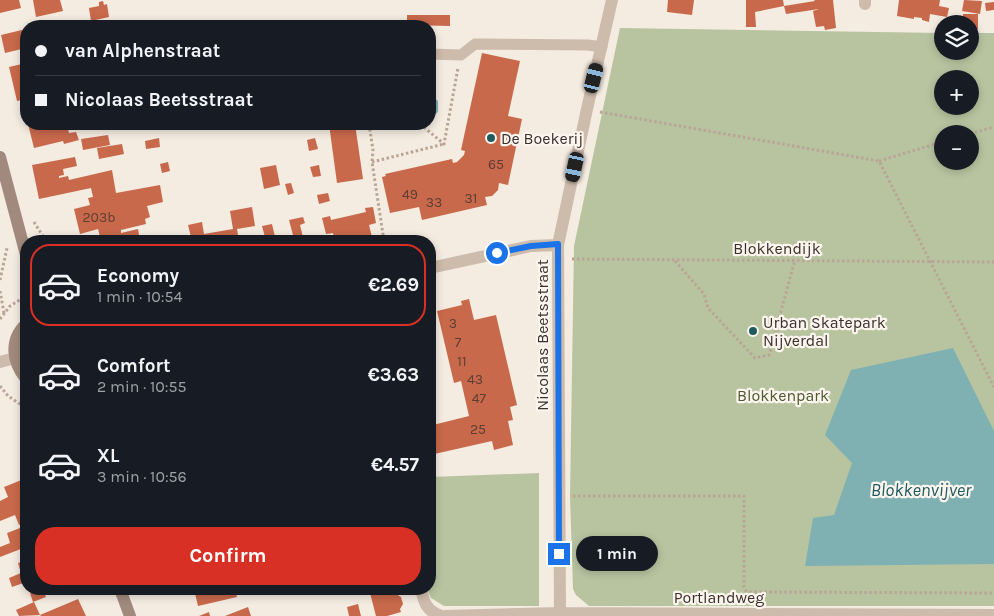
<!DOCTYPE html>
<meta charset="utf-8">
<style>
body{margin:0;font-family:Karla,sans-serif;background:#20242c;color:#f1f3f6;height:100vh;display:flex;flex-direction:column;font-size:19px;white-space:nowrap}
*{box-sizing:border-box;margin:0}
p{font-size:16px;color:#9ea1a6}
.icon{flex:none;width:28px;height:28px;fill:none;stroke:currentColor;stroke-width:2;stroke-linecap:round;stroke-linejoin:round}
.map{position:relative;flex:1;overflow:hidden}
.sheet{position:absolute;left:20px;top:235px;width:416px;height:360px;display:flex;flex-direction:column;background:#171b24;border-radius:20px;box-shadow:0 2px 8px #0003}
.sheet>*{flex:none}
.hud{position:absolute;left:20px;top:20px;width:416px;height:110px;border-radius:20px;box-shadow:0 2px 8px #0003;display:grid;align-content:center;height:110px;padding:0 15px;background:#171b24}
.tools{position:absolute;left:934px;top:15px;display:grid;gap:10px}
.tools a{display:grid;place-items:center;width:45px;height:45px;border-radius:50%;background:#171b24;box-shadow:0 2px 8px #0003;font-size:25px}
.end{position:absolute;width:22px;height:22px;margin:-11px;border:6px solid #1a73e8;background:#fff;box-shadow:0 0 0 2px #fff}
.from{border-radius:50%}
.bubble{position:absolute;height:35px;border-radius:18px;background:#171b24;box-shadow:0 2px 8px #0003;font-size:16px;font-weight:700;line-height:35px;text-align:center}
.car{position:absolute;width:15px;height:30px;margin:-15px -8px;border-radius:6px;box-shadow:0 0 4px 1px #0007;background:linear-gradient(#222 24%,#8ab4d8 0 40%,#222 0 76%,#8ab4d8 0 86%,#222 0)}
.hud b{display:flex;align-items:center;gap:18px;height:48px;font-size:19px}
.hud b+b{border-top:1px solid #363941}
.hud i{width:12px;height:12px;background:#f1f3f6}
ul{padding:9px 0 0;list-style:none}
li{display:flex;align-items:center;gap:15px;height:82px;margin:0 10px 8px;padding:0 5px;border:2px solid transparent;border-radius:20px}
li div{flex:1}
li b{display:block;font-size:19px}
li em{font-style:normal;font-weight:700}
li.on{border-color:#d93025}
li>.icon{width:45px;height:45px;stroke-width:1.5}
.action{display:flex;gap:10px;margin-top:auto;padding:10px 15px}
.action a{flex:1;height:58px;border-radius:20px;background:#d93025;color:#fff;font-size:20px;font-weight:700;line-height:58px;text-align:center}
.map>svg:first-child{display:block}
</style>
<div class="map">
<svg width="994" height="616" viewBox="0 0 994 616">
<rect width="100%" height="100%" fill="#f4ebe1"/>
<path fill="#b8c4a0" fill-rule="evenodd" d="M620,28L942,33V51H970V33H994V606H589L576,595L573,589L570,496L574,246ZM942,79H970V106H942ZM942,134H970V161H942Z
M539,473V606H444L431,598L427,589H430V477Z"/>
<path fill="#7fb0b2" d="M430,94L438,101V112L434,115L430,113Z
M953,348L994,431V564L805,566L813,518L834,515L852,463L825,435L851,370Z"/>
<path fill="#c8694b" d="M0,0H19L21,8L0,13Z
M33,0H60L63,11L36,17Z
M668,0H694L692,15L667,12Z
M746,0H783L784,6L755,12L756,27H746Z
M814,0H833L836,28L825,30L824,26L816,27L813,11L819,9L786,14L784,6L815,1Z
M899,0H940L939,6L949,8L947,17L930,14L929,22L922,20V18L914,17V19L897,16Z
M964,0L982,1L980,14L962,11Z
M103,1L104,5L107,4L109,17L91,21L89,8L99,6V2Z
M994,2V10L986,11L985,3Z
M963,14H978V29H970V24H963Z
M407,15H450V26L407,25Z
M52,23L53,26H40Z
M26,29V48L5,53L1,35Z
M482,53L520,61L508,116L522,119L508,185L499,183L498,190L492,196L485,197L487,205L422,220L419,207L390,213L382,177L386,176L385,174L452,159L453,163L457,162L464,155L465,151L461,150Z
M26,63V99L17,101L9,67Z
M28,124H67L69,133L76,132L79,140L64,144L63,141L34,148Z
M329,124H355L363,179L337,183Z
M108,135L110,145L83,150L81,139Z
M159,138L160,147L146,149L145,141Z
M315,138L318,149L309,151L307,140Z
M122,144L124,154L99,159L97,148Z
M75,157L77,166L63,169L64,175L59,176V178L68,176L69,180L112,170L116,193L160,185L163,202L147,206L150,217L145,219L146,224L121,230V233L138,229L140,241H101L98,229L80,234L74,209L90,205L88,198L93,197L91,188L39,199L32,165Z
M168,162L170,171L162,173L160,164Z
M276,165L280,185L264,189L260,168Z
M319,165L321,176L313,177L310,167Z
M291,183L294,193L288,195L285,184Z
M328,193L330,201L319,204L317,195Z
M252,207L255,226L237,229L239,241H192L188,225L202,222L204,234L233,229L230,211Z
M373,207L376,223L369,225L373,241H335L333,233L326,234L322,218L330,216L331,220L366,212L365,208Z
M303,217L305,223L300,225L303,237L312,235L314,241H287L294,239L289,220Z
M272,224L276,241H266L262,226Z
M469,299L474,320L496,315L517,405L510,407L513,420L508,421L513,445L494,450L492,441L430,455V421H432L433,425L469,416L461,381L454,383L437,311L462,305L461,301Z
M24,479L26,485V522L19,525L15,515L0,521V501L8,497L4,487Z
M20,528L26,547L0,557V547L10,543L7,533Z
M26,560V582L12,587L9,578L21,573L18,563Z
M41,589H43L46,597L33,602L30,593Z
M194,589H235L237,597L198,606Z
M369,589H395L396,594L401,597L403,604L400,609L401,612L387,616H376Z
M78,599L86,616H41L40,615Z
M34,602L40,615L19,616L16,610Z
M358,604L361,616H349L347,607Z
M248,607L251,616H225Z
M209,612L210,616H199Z"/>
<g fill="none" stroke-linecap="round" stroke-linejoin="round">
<path stroke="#b9a596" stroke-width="3" stroke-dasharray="2.5 2.5" stroke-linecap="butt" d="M600,112L879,161L994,387
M369,124L373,150L372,162L384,241
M420,124L444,144L458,68
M970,134L994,127
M879,161L942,142
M372,162L444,144
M34,222L46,241
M572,259L994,262
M675,261L704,294L708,308L755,358L769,355L795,260
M0,280L7,248
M0,291L4,313
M0,319L10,306L26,296
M0,386L8,396L26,408
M573,496H744V587L746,591L749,592L994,593"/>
<path stroke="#cdbbac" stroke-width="11" d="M430,54L461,55L475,44L588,45L602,47"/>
<path stroke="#cdbbac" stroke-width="12" d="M865,4V0
M430,268L531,246L558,245
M0,362L15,358
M421,589C424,603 427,611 441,616
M445,616L560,613L994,615
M560,616L558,245L587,109L612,0"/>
<path stroke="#a18a7d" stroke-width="12" d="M0,157L26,255
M26,324C9,340 12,362 26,379
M120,589L130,616"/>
</g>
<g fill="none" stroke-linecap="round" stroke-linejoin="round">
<path stroke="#1a73e8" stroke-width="6" d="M497,253L531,246L558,244L559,554"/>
</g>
<g fill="#1f5a5e" stroke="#fbf5ee" stroke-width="2">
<circle cx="491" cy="138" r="5"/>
<circle cx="753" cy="331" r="5"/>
</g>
<g text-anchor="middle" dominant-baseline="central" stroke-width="4.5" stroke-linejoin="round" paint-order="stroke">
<g font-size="14" fill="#5e3e33">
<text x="496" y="164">65</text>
<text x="410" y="194">49</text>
<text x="471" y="198">31</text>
<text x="434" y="202">33</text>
<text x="99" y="217">203b</text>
<text x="453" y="323">3</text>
<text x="458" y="342">7</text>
<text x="462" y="361">11</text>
<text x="475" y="379">43</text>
<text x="479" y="398">47</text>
<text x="478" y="429">25</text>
</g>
<g font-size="16" fill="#3b302b" stroke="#fbf5ee" text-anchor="start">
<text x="501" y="138">De Boekerij</text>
<text x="763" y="322">Urban Skatepark<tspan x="763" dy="18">Nijverdal</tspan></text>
</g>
<g font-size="16" fill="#3b302b" stroke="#fbf5ee">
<text x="777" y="248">Blokkendijk</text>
<text transform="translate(542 335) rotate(-90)">Nicolaas Beetsstraat</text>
<text x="719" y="597">Portlandweg</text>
</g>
<g font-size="16" fill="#4a5a2e" stroke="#fbf5ee">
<text x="783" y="395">Blokkenpark</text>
</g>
<g font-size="18" font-style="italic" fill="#1f5a5e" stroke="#fbf5ee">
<text x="921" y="490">Blokkenvijver</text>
</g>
</g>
</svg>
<div class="tools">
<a><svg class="icon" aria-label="layers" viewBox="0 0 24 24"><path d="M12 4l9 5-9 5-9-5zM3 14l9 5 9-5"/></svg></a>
<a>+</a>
<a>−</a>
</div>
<i class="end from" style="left:497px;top:253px"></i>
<i class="end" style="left:559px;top:554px"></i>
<div class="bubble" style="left:576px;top:536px;width:82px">1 min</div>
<i class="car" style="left:594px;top:78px;rotate:14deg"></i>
<i class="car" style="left:575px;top:167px;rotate:192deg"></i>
<div class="hud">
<b><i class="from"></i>van Alphenstraat</b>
<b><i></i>Nicolaas Beetsstraat</b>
</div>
<section class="sheet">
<ul>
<li class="on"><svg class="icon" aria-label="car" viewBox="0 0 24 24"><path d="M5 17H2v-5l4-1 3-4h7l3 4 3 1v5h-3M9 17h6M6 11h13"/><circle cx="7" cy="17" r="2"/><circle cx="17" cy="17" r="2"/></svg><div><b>Economy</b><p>1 min · 10:54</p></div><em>€2.69</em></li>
<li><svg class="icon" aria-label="car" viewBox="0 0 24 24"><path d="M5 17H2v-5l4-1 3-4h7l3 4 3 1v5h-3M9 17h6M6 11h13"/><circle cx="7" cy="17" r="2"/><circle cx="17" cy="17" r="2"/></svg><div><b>Comfort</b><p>2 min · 10:55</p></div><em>€3.63</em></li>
<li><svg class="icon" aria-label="car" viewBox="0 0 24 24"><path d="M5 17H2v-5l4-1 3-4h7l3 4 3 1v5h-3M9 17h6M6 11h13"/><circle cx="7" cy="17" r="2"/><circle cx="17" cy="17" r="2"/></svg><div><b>XL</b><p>3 min · 10:56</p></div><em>€4.57</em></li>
</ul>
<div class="action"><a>Confirm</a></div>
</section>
</div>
